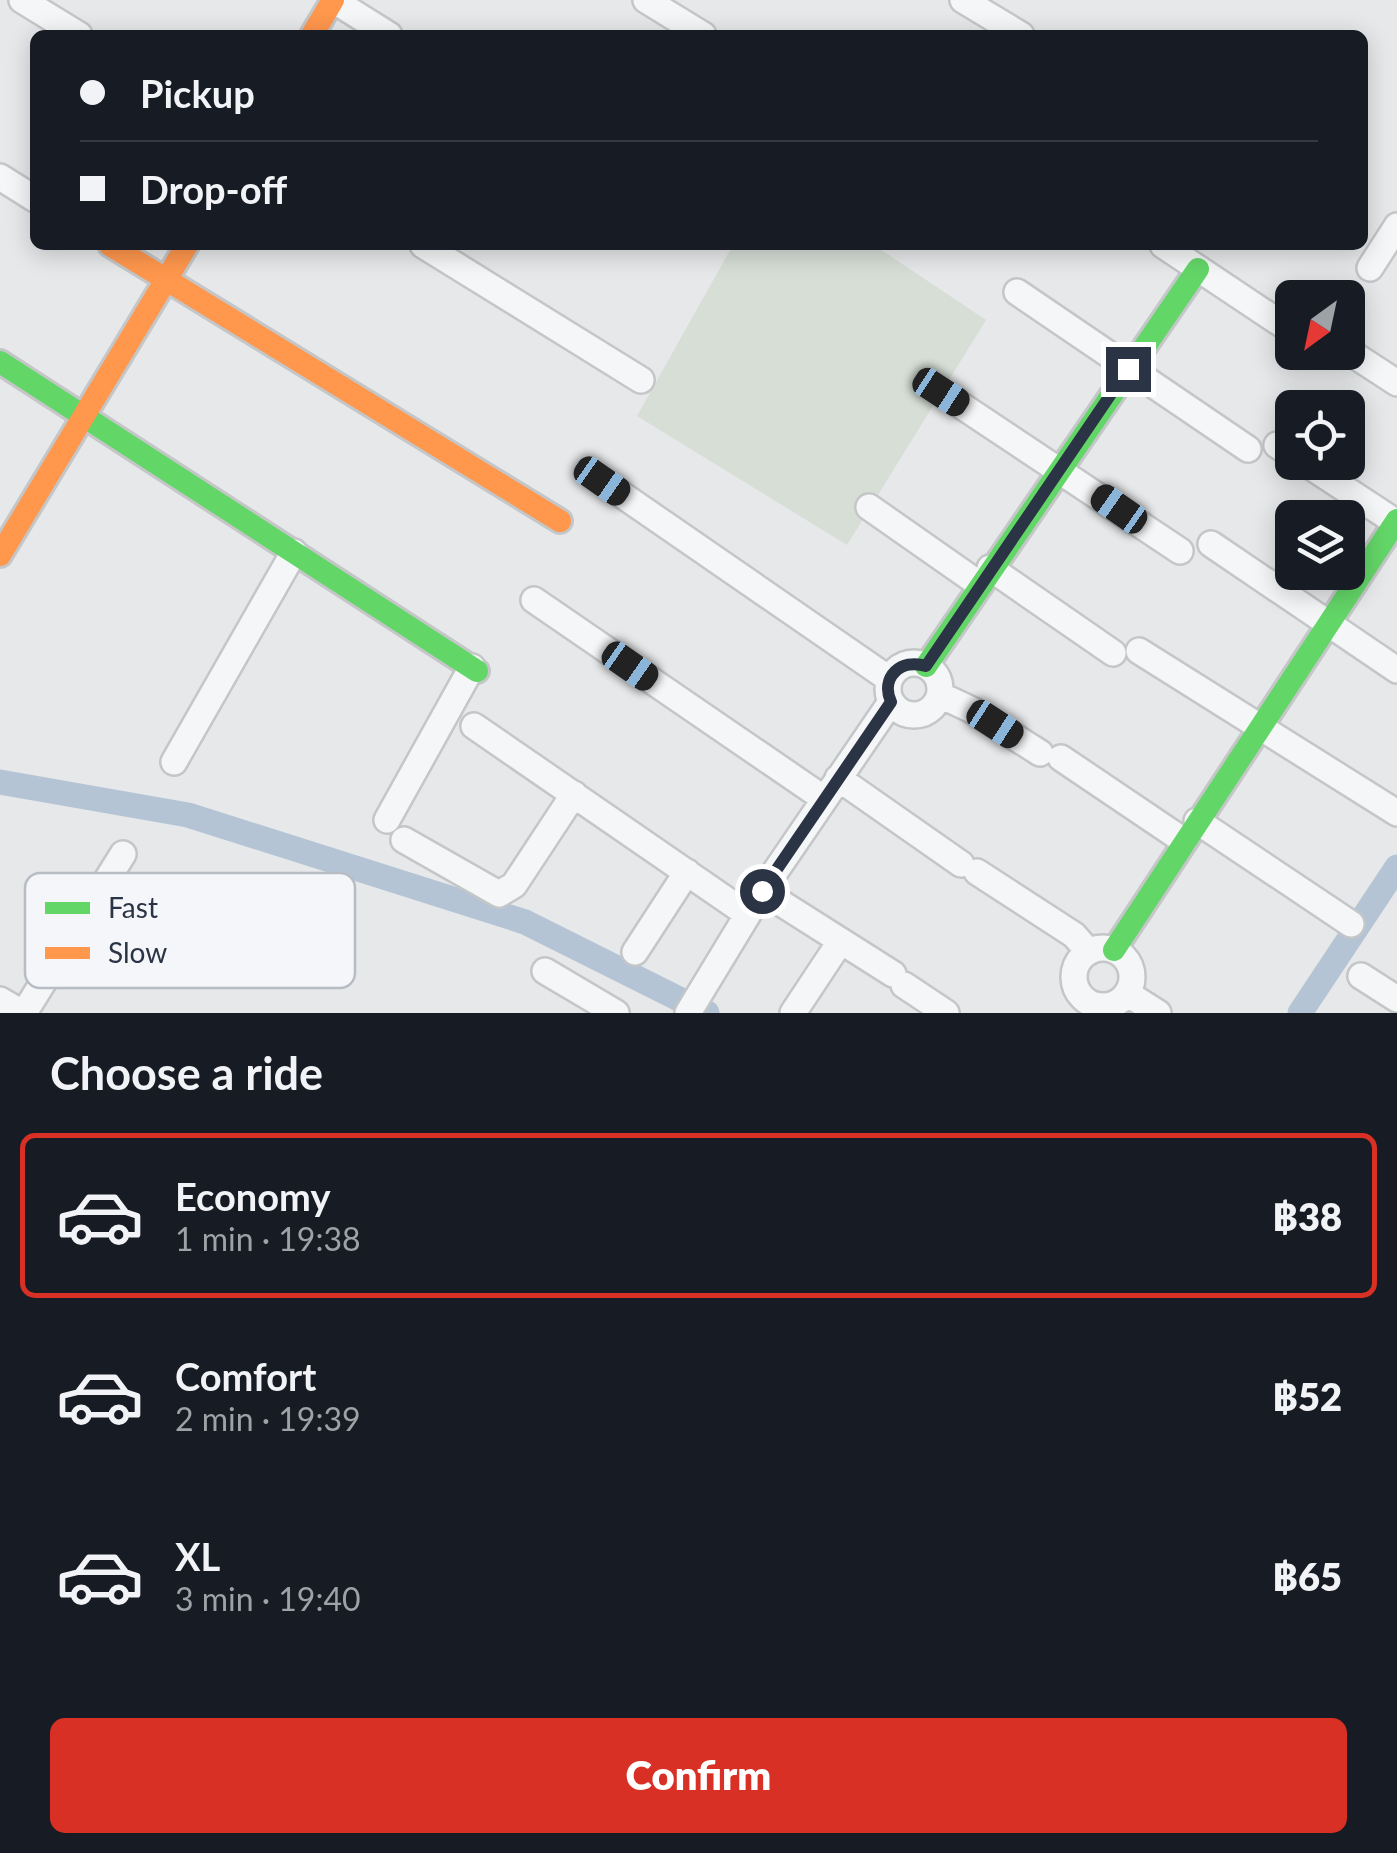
<!DOCTYPE html>
<meta charset="utf-8">
<style>
body{margin:0;font-family:Lato,sans-serif;background:#242831;color:#f1f3f6;height:100vh;display:flex;flex-direction:column;font-size:38px;white-space:nowrap}
*{box-sizing:border-box;margin:0}
p{font-size:32px;color:#9ea1a6}
.icon{flex:none;width:55px;height:55px;fill:none;stroke:currentColor;stroke-width:2;stroke-linecap:round;stroke-linejoin:round}
.map{position:relative;height:1013px;overflow:hidden}
.sheet{display:flex;flex-direction:column;background:#171b24;flex:1}
.sheet>*{flex:none}
.guide{position:absolute;left:30px;top:30px;width:1338px;height:220px;border-radius:15px;box-shadow:0 5px 25px #0003;display:grid;align-content:center;height:220px;padding:0 50px;background:#171b24}
.needle{width:65px;rotate:213deg}
.controls{position:absolute;left:1275px;top:280px;display:grid;gap:20px}
.controls a{display:grid;place-items:center;width:90px;height:90px;border-radius:15px;background:#171b24;box-shadow:0 5px 25px #0003;font-size:50px}
.end{position:absolute;width:45px;height:45px;margin:-22px;border:12px solid #2b3445;background:#fff;box-shadow:0 0 0 5px #fff}
.from{border-radius:50%}
.car{position:absolute;width:30px;height:60px;margin:-30px -15px;border-radius:12px;box-shadow:0 0 8px 2px #0007;background:linear-gradient(#222 24%,#8ab4d8 0 40%,#222 0 76%,#8ab4d8 0 86%,#222 0)}
.guide b{display:flex;align-items:center;gap:35px;height:95px;font-size:38px}
.guide b+b{border-top:2px solid #363941}
.guide i{width:25px;height:25px;background:#f1f3f6}
ul{padding:0;list-style:none}
li{display:flex;align-items:center;gap:30px;height:165px;margin:0 20px 15px;padding:0 30px;border:5px solid transparent;border-radius:15px}
li div{flex:1}
li b{display:block;font-size:38px}
li em{font-style:normal;font-weight:800}
li.selected{border-color:#d93025}
li>.icon{width:90px;height:90px;stroke-width:1.5}
h2{padding:0 50px;font-size:45px;line-height:120px}
.button{display:flex;gap:20px;margin-top:auto;padding:20px 50px}
.button a{flex:1;height:115px;border-radius:15px;background:#d93025;color:#fff;font-size:40px;font-weight:800;line-height:115px;text-align:center}
.map>svg:first-child{display:block}
</style>
<div class="map">
<svg width="1397" height="1013" viewBox="0 0 1397 1013">
<rect width="100%" height="100%" fill="#e6e8ea"/>
<path fill="#d6ded6" d="M733,245H874L986,320L847,545L637,416Z"/>
<g fill="none" stroke-linecap="round" stroke-linejoin="round">
<path stroke="#b4c4d5" stroke-width="25" d="M0,782L188,815L525,922L707,1013
M1300,1013L1397,867"/>
<defs>
<path id="street" d="M22,0L79,35
M333,0L389,35
M646,0L703,35
M963,0L1021,35
M0,177L35,199
M423,245L641,380
M1163,245L1292,331
M1370,268L1397,226
M1017,292L1248,449
M1348,351L1397,383
M941,392L1180,551
M1277,445L1292,455
M1304,462L1397,523
M602,481L889,679
M869,507L979,584
M1211,544L1397,670
M990,568L1113,653
M534,600L823,798
M1139,651L1397,813
M888 689a26 26 0 1 1 52 0a26 26 0 1 1-52 0Z
M940,695L972,710L1040,753
M474,726L747,914
M1061,758L1184,841
M174,762L294,552
M838,778L961,864
M387,820L472,667
M1197,821L1351,924
M404,840L499,894L514,885L574,794
M977,872L1074,935L1089,952
M762,891L893,974
M1074 977a29 29 0 1 1 58 0a29 29 0 1 1-58 0Z
M635,952L687,872
M545,971L616,1013
M1361,976L1397,999
M904,985L946,1013
M1128,994L1158,1013
M0,1000L22,1013
M24,1013L123,854
M688,1013L762,891L891,702
M793,1013L840,942"/>
<path id="fast" d="M0,362L477,671
M926,666L1198,269
M1114,950L1397,520"/>
<path id="slow" d="M312,35L333,0
M110,245L560,521
M0,555L187,245"/>
</defs>
<use href="#street" stroke="#c4c6c8" stroke-width="30"/>
<use href="#fast" stroke="#c4c6c8" stroke-width="28"/>
<use href="#slow" stroke="#c4c6c8" stroke-width="28"/>
<use href="#street" stroke="#f5f6f7" stroke-width="25"/>
<use href="#fast" stroke="#63d668" stroke-width="22"/>
<use href="#slow" stroke="#ff974d" stroke-width="22"/>
</g>
<g fill="none" stroke-linecap="round" stroke-linejoin="round">
<path stroke="#2b3445" stroke-width="12" d="M762,891L891,702C880,677 901,658 926,666L1128,369"/>
</g>
<rect x="25" y="873" width="330" height="115" rx="15" fill="#f4f6f9" stroke="#b8bcc3" stroke-width="2.5"/>
<rect x="45" y="902" width="45" height="12" fill="#63d668"/>
<rect x="45" y="947" width="45" height="12" fill="#ff974d"/>
<g font-size="28" fill="#2b3445">
<text x="108" y="918">Fast</text>
<text x="108" y="963">Slow</text>
</g>
</svg>
<div class="controls">
<a><svg class="needle" viewBox="-14 -14 28 28"><path d="M0-13l5 13h-10z" fill="#e53935"/><path d="M0 13l5-13h-10z" fill="#9ea1a6"/></svg></a>
<a><svg class="icon" aria-label="locate" viewBox="0 0 24 24"><circle cx="12" cy="12" r="6"/><path d="M12 2v4M12 18v4M2 12h4M18 12h4"/></svg></a>
<a><svg class="icon" aria-label="layers" viewBox="0 0 24 24"><path d="M12 4l9 5-9 5-9-5zM3 14l9 5 9-5"/></svg></a>
</div>
<i class="end from" style="left:762px;top:891px"></i>
<i class="end" style="left:1128px;top:369px"></i>
<i class="car" style="left:941px;top:392px;rotate:123deg"></i>
<i class="car" style="left:602px;top:481px;rotate:125deg"></i>
<i class="car" style="left:1119px;top:509px;rotate:305deg"></i>
<i class="car" style="left:630px;top:666px;rotate:125deg"></i>
<i class="car" style="left:995px;top:724px;rotate:123deg"></i>
<div class="guide">
<b><i class="from"></i>Pickup</b>
<b><i></i>Drop-off</b>
</div>
</div>
<section class="sheet">
<h2>Choose a ride</h2>
<ul>
<li class="selected"><svg class="icon" aria-label="car" viewBox="0 0 24 24"><path d="M5 17H2v-5l4-1 3-4h7l3 4 3 1v5h-3M9 17h6M6 11h13"/><circle cx="7" cy="17" r="2"/><circle cx="17" cy="17" r="2"/></svg><div><b>Economy</b><p>1 min · 19:38</p></div><em>฿38</em></li>
<li><svg class="icon" aria-label="car" viewBox="0 0 24 24"><path d="M5 17H2v-5l4-1 3-4h7l3 4 3 1v5h-3M9 17h6M6 11h13"/><circle cx="7" cy="17" r="2"/><circle cx="17" cy="17" r="2"/></svg><div><b>Comfort</b><p>2 min · 19:39</p></div><em>฿52</em></li>
<li><svg class="icon" aria-label="car" viewBox="0 0 24 24"><path d="M5 17H2v-5l4-1 3-4h7l3 4 3 1v5h-3M9 17h6M6 11h13"/><circle cx="7" cy="17" r="2"/><circle cx="17" cy="17" r="2"/></svg><div><b>XL</b><p>3 min · 19:40</p></div><em>฿65</em></li>
</ul>
<div class="button"><a>Confirm</a></div>
</section>
